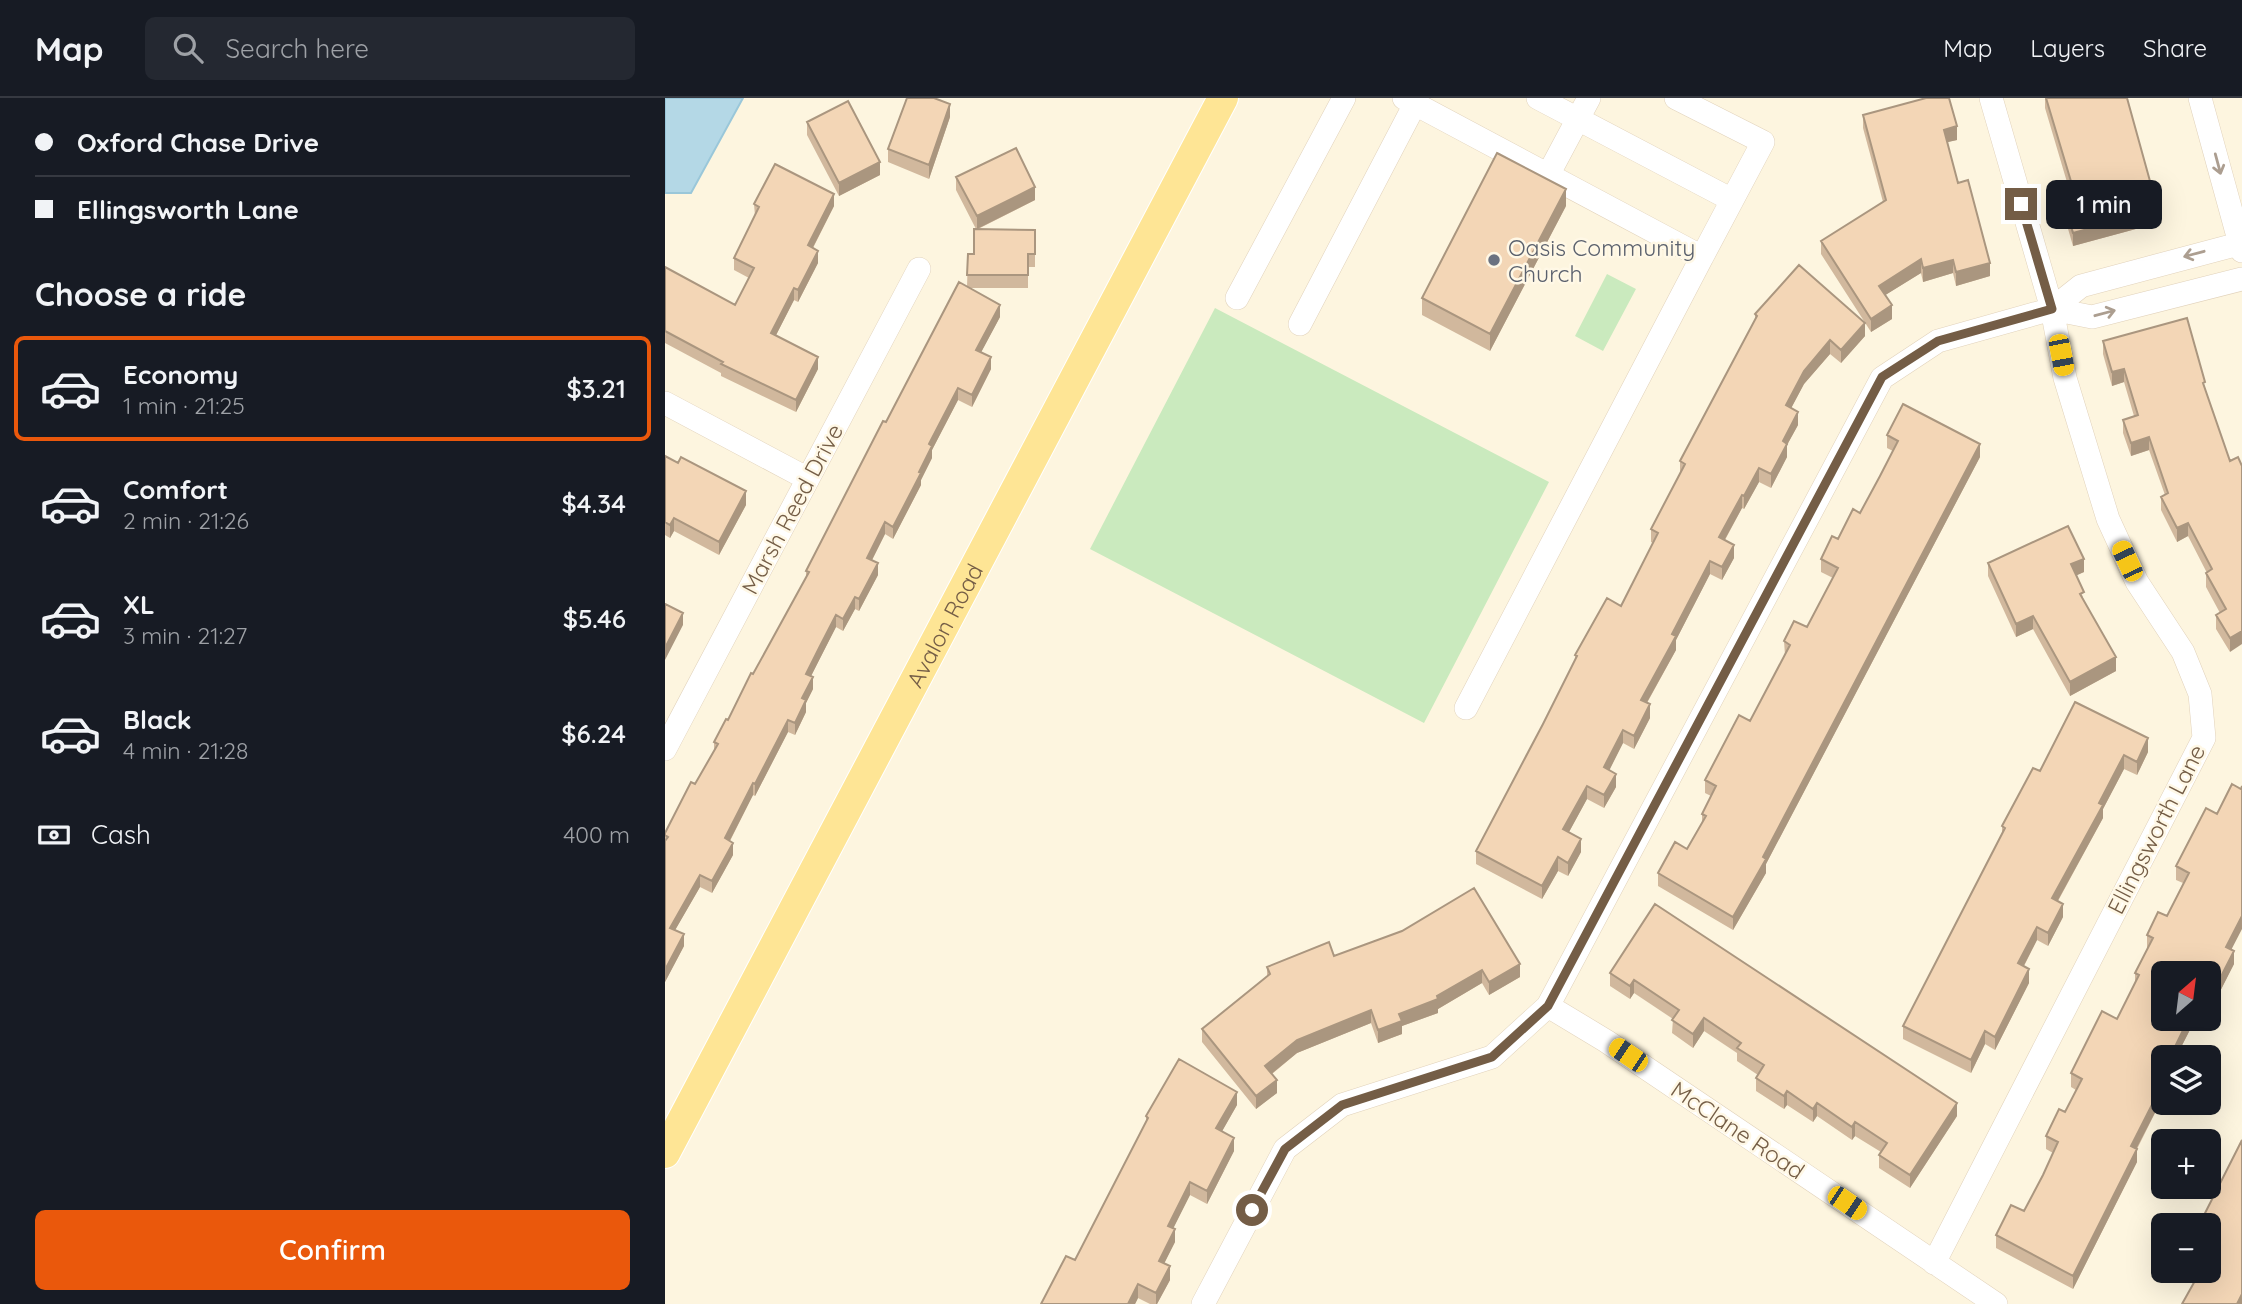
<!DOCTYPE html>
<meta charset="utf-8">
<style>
body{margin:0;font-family:Quicksand,sans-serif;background:#242831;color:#f1f3f6;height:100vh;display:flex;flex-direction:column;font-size:26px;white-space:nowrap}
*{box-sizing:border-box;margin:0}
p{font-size:23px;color:#9ea1a6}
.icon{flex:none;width:38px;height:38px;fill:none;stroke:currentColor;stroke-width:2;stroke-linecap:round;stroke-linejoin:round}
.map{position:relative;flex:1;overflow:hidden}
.panel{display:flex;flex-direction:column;background:#171b24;width:665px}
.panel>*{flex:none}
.top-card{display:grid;align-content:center;height:154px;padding:0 35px;background:#171b24}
.needle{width:46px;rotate:28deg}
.tools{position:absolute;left:1486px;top:863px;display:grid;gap:14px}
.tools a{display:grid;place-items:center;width:70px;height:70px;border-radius:10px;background:#171b24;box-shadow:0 7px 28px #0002;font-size:35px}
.end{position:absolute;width:32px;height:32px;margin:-16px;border:9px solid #745d46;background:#fff;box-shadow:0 0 0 4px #fff}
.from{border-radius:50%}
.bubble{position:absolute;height:49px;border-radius:10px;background:#171b24;box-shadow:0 7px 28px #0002;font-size:23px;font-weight:600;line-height:49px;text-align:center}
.car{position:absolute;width:21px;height:42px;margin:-21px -10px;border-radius:9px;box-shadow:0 0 5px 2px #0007;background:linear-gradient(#f5c518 24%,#345 0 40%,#f5c518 0 76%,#345 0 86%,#f5c518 0)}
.top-card b{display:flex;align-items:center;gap:24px;height:66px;font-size:26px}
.top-card b+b{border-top:2px solid #363941}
.top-card i{width:18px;height:18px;background:#f1f3f6}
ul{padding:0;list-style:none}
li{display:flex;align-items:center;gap:21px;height:105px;margin:0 14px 10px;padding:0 21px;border:4px solid transparent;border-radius:10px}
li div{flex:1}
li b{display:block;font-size:26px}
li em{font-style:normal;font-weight:600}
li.on{border-color:#ea580c}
li>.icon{width:63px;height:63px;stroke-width:1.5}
h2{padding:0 35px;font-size:32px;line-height:84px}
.pay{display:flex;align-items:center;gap:18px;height:77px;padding:0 35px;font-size:26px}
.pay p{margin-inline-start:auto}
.action{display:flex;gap:14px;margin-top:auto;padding:14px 35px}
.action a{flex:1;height:80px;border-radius:10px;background:#ea580c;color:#fff;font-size:28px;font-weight:600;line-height:80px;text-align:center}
header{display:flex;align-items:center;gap:42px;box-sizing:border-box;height:98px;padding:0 35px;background:#171b24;border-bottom:2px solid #363941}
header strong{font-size:33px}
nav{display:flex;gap:38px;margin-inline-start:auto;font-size:24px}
.search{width:490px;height:63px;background:#242831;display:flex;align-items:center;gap:18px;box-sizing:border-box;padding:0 24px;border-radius:10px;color:#9ea1a6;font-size:26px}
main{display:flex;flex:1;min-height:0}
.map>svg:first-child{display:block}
</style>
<header>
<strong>Map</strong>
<div class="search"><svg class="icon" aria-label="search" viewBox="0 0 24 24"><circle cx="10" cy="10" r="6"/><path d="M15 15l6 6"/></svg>Search here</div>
<nav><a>Map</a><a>Layers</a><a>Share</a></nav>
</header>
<main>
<section class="panel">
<div class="top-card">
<b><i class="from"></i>Oxford Chase Drive</b>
<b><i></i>Ellingsworth Lane</b>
</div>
<h2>Choose a ride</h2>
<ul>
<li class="on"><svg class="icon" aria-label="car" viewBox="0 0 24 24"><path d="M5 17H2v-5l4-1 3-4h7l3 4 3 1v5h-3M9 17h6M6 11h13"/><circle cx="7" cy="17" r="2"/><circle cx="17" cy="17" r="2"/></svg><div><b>Economy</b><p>1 min · 21:25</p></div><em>$3.21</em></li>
<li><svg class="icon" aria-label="car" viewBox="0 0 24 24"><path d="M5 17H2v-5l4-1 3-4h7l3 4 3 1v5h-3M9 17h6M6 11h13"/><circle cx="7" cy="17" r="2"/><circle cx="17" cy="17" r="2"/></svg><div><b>Comfort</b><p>2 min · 21:26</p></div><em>$4.34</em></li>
<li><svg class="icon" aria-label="car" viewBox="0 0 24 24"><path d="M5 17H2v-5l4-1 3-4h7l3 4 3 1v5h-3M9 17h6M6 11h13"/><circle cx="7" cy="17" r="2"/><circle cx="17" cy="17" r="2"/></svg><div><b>XL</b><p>3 min · 21:27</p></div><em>$5.46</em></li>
<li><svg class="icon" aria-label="car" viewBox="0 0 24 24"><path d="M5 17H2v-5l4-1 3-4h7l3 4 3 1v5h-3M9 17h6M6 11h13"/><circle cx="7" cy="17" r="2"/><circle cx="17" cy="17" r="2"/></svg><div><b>Black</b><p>4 min · 21:28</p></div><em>$6.24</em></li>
</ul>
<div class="pay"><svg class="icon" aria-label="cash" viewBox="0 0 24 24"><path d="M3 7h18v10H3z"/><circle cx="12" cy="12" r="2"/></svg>Cash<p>400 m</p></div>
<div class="action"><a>Confirm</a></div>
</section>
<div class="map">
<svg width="1577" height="1206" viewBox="0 0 1577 1206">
<rect width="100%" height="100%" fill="#fdf5df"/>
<path fill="#caeabe" d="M942,176L971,191L938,253L910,238Z
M550,210L884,384L759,625L425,451Z"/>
<path fill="#b4d8e6" stroke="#9ac7d9" stroke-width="2" d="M0,0H78L26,95H0Z"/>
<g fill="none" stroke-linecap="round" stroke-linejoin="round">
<defs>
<path id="minor" d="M739,0L1037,159L1098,44L1011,0
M873,0L1067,102
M1535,0L1577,153
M883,77L924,0
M572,200L679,0
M1387,211L1427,219L1577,181
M635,226L750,6
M0,305L143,381
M801,610L1037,159
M0,651L254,171
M883,908L941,943L1331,1206
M1269,1165L1539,640L1535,596L1518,554L1472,484L1443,421L1400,280L1387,211L1326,0
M538,1206L620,1051L677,1007L827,959L883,908L1217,280L1273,243L1387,211L1416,188L1577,145"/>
<g id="major">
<path id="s1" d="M0,1055L558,0"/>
</g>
</defs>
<use href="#minor" stroke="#e1d2bb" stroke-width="24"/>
<use href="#major" stroke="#fff" stroke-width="32"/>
<use href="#minor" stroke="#fff" stroke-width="23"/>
<use href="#major" stroke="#fee595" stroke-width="30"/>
</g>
<path fill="#d1b89d" d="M1380,0H1462L1493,125L1408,148L1399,117V104L1407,101L1380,10Z
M1198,17L1292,42L1282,44L1293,85L1325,178L1291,188L1288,175L1258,184L1256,175L1220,197L1227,221L1206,234L1156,156V143L1218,104L1198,30Z
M285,19L264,81L223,64V51Z
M142,24L215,77L174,98L142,37Z
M291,79L370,102L313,131L370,132V169H363V190H305L335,219L316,254L326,271L307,309L293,302L267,352V360L256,382V387L228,441L220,436L207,462L213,477L194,513L190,511L178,533L171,529L154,562L146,578L148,591L141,605V614L130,637L123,634L90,698L88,697L65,743L68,757L47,795L35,789L10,832L19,848L0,884V735L30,686L49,653V644L63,622L141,479V473L221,324L302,189L303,156H309L311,131L291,92Z
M89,106L169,108L148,150L153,165L133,204L129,202L111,237L153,271L131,314L56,278V275L0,245V169L70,207L84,180L69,172V160L90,118Z
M901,108L825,253L757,217V200Z
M1090,216L1200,238L1176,265L1165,256L1139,286L1126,310L1133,327L1122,347V359L1106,390L1094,384L1079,411L1077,410L1060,442L1069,460L1057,482L1045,476L1011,542V552L982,605L985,620L969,651L958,645L944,672L951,689L939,710L922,701L904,734L916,754L903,778L893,773L877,801L811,766V753L878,626L910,563V557L956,508L988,445L986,444V431L1015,376V363L1090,222Z
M1438,243L1540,292L1565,363V554L1551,531V517L1555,515L1541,489V475H1542L1523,438L1512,444L1496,412V399L1500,397L1484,352L1466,358L1458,335V322L1469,318L1459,284L1447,288L1438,256Z
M1222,337L1315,359L1101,766V775L1068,832L993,788V775L1022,751L1037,725V716L1046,698L1040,695V682L1085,623L1120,557L1119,543L1142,529L1168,480L1156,474V461L1195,415L1228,353L1222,350Z
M0,358L81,407L54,457L9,433L5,440L0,437Z
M1323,465L1419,474L1411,477L1419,503L1451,573L1405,598L1368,531L1351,539L1323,478Z
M1483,640V654L1472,677L1459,671L1438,711V720L1393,803L1398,819L1383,848L1372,842L1359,868L1364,885L1330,952L1320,946L1306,975L1238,941V928L1337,735V728L1375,673Z
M1541,710L1569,866L1544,915V875H1498L1531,920L1511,959H1498V999L1472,1051V1064L1408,1191L1331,1150V1137L1359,1113L1378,1077L1388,1055L1381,1051V1038L1400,1014L1411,992L1406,989V975L1452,921L1470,885V875L1483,850H1482V837L1502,818L1518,785L1511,782V768Z
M990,806L1292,1018L1245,1090L1214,1070V1057L1216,1054L1190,1038L1187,1042L1152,1018L1148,1024L1122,1007L1119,1011L1091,993V980L1093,977L1072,963V955L1039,933L1028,950L1007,935L1008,921L969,895L965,901L945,888V875Z
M737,833L855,879L824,897L817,885L773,911V915L737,928V936L713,945L706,925L632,955L607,976L612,995L591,1011L537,944V931L602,879V869L669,858Z
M572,1007L557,1033L569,1053L542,1106L525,1097L508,1130L510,1144L499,1165L505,1182L492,1206H485L473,1200L470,1206H376L410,1162L481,1024V1018Z"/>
<path fill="#aa967f" d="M285,6V19L264,81V67Z
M1292,28V42L1279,45V32Z
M215,64V77L174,98V85Z
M370,89V102L312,131V118Z
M901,91V108L825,253V236Z
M169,96V108L143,159V147Z
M1493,112V125L1408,148V135Z
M153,153V165L133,204V192Z
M1256,161V175L1214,201V188Z
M1288,162V175L1258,184V170Z
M1325,165V178L1291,188V174Z
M129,190V202L106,247V235Z
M335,207V219L311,264V252Z
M1227,207V221L1206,234V221Z
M1200,225V238L1176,265V252Z
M1165,242V256L1139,286L1121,320V307L1139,273Z
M153,259V271L131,314V302Z
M326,259V271L307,309V297Z
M1459,271V284L1447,288V274Z
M293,290V302L267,352V360L256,382V387L228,441V429L264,346Z
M1133,314V327L1122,347V359L1106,390V376L1118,343Z
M1484,339V352L1466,358V345Z
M1315,346V359L1101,766V775L1068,832V819L1098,759Z
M1094,370V384L1079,411V398Z
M81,393V407L54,457V444Z
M1077,397V410L1054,452V439Z
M9,420V433L5,440V427Z
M220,424V436L202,472V460Z
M1523,425V438L1512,444V430Z
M1069,447V460L1057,482V469Z
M1419,461V474L1406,480V466Z
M1045,463V476L1011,542V552L976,615V602L1007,536Z
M213,465V477L194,513V501Z
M190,499V511L178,533V521Z
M18,515V527L0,562V550Z
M171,517V529L141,588V576Z
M1368,518V531L1351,539V526Z
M1577,533V546L1565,554V540Z
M1451,559V573L1405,598V584Z
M148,579V591L141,605V614L130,637V625L137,600Z
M985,606V620L969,651V638Z
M123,622V634L90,698V686Z
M958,632V645L939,683V669Z
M1483,640V654L1472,677V664Z
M1459,657V671L1438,711V720L1387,813V800Z
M951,676V689L939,710V697Z
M88,685V697L60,752V740Z
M922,688V701L898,745V731Z
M916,741V754L903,778V765Z
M68,745V757L47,795V783Z
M893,759V773L877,801V788Z
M35,777V789L5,841V830Z
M1398,806V819L1383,848V835Z
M1577,818V831L1561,862V849Z
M1372,829V842L1353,879V865Z
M19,836V848L0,884V872Z
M1569,853V866L1544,915V902Z
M855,866V879L824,897V884Z
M1364,871V885L1330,952V939Z
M817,872V885L773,911V915L737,928V936L713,945V932L734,916L772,898Z
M969,882V895L965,901V888Z
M706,912V925L632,955L600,981V968L632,942Z
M1039,920V933L1028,950V936Z
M1524,920H1531L1511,959H1505Z
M1320,933V946L1306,975V962Z
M1498,972V999L1466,1061V1048Z
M612,982V995L591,1011V998Z
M1122,993V1007L1119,1011V998Z
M572,994V1007L551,1044V1030Z
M1152,1005V1018L1148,1024V1011Z
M1292,1005V1018L1245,1090V1077Z
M1190,1024V1038L1187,1042V1029Z
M569,1040V1053L542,1106V1093Z
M1472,1051V1064L1408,1191V1178Z
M525,1084V1097L503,1141V1128Z
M510,1131V1144L494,1176V1163Z
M505,1168V1182L492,1206H491V1195Z
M473,1186V1200L470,1206H463Z
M1577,1196V1206H1572Z"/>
<path fill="#f3d6b6" stroke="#aa967f" stroke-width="2" d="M242,0H269L285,6L264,67L223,51Z
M1261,0H1284L1292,28L1279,32L1293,85L1303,82L1325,165L1291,174L1288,162L1258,170L1256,161L1214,188L1227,207L1206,221L1156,143L1221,102L1198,17Z
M1381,0H1462L1493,112L1408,135L1399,104L1411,100Z
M183,3L215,64L174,85L142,24Z
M351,50L370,89L312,118L291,79Z
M832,55L901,91L825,236L757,200Z
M110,66L169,96L143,147L153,153L133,192L129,190L106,235L153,259L131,302L56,266L58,264L0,233V169L70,207L89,170L69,160L94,109L89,106Z
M309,131L370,132V156H363V177H302L303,156H309Z
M1134,167L1200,225L1176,252L1165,242L1139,273L1121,307L1133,314L1118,343L1122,346L1106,376L1094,370L1079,398L1077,397L1054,439L1069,447L1057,469L1045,463L1007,536L1011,538L976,602L985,606L969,638L958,632L939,669L951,676L939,697L922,688L898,731L916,741L903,765L893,759L877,788L811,753L878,626L912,558L910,557L942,500L956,508L993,435L986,431L1020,366L1015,363L1092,218L1090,216Z
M294,184L335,207L311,252L326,259L307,297L293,290L264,346L267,348L254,374L256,375L228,429L220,424L202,460L213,465L194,501L190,499L178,521L171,517L154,550L141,576L148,579L137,600L141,602L130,625L123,622L90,686L88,685L60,740L68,745L47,783L35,777L5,830L19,836L0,872V743L3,739L0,737V735L26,684L30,686L53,646L49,644L61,621L63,622L86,575L88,576L144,474L141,473L218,323L221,324Z
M1522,220L1540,284L1538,285L1565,363L1573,359L1577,368V533L1565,540L1551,517L1561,511L1541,475L1547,471L1523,425L1512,430L1496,399L1503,395L1484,339L1466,345L1458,322L1473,317L1459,271L1447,274L1438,243Z
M1238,306L1315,346L1098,759L1101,761L1068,819L993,775L1010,744L1022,751L1041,718L1037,716L1051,688L1040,682L1074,617L1085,623L1125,547L1119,543L1129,523L1142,529L1173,470L1156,461L1167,438L1173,441L1188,411L1195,415L1215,378L1233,343L1222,337Z
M0,358L13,365L16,359L81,393L54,444L9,420L5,427L0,424Z
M1403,428L1419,461L1406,466L1419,494L1415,496L1451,559L1405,584L1368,518L1351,526L1323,465Z
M0,506L18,515L0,550Z
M1410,604L1483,640L1472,664L1459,657L1434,705L1438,707L1387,800L1398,806L1383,835L1372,829L1353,865L1364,871L1330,939L1320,933L1306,962L1238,928L1340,730L1337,728L1368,670L1375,673Z
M1567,686L1576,691L1577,688V818L1561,849L1569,853L1544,902V875H1498V920H1524L1505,959H1498V972L1494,979L1498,981V985L1466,1048L1472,1051L1408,1178L1331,1137L1346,1107L1359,1113L1378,1077L1393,1044L1381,1038L1394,1011L1400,1014L1417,981L1406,975L1437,913L1452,921L1474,877L1470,875L1488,840L1482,837L1493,814L1502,818L1524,775L1511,768L1541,710L1552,716Z
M809,790L855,866L824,884L817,872L772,898L773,901L734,916L737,923L713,932L706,912L632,942L600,968L612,982L591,998L537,931L605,876L602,869L664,844L669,858L737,833Z
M990,806L1292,1005L1245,1077L1214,1057L1222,1045L1190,1024L1187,1029L1152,1005L1148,1011L1122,993L1119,998L1091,980L1099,967L1072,950L1076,945L1039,920L1028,936L1007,922L1014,912L969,882L965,888L945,875Z
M514,961L572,994L551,1030L569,1040L542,1093L525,1084L503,1128L510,1131L494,1163L505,1168L491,1195L473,1186L463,1206H376L401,1158L410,1162L483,1020L481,1018Z
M1577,1042V1196L1572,1206H1517L1536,1172H1544V1127H1534Z"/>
<defs><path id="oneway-shaft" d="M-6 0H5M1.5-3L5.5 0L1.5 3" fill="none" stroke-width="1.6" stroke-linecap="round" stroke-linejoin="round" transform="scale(1.75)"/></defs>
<g stroke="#ac9e90">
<use href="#oneway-shaft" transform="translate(1553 66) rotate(75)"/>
<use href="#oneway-shaft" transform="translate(1529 156) rotate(165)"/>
<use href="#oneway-shaft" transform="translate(1440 215) rotate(-15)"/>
</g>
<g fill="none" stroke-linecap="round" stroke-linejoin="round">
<path stroke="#745d46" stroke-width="9" d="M587,1112L620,1051L677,1007L827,959L883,908L1217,279L1273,243L1387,211L1356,106"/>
</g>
<circle fill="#6b7280" stroke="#fff8e6" stroke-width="2.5" cx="829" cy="162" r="7"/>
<g text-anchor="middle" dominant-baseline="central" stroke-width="5" stroke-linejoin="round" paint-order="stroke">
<g font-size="23" fill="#5b616d" stroke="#fff8e6" text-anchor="start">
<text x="843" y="149">Oasis Community<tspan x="843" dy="26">Church</tspan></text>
</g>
<g font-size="23" fill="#745d46" stroke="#fff8e6">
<text transform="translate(127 411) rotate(-62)">Marsh Reed Drive</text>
<text stroke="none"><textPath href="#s1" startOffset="597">Avalon Road</textPath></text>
<text transform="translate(1491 731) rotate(-63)">Ellingsworth Lane</text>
<text transform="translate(1073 1032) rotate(34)">McClane Road</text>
</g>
</g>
</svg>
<div class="tools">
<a><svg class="needle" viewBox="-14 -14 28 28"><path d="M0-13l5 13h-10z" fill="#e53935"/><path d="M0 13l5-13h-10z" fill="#9ea1a6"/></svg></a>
<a><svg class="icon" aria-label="layers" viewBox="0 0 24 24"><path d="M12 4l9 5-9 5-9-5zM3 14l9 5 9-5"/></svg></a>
<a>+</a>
<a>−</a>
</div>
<i class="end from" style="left:587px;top:1112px"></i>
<i class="end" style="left:1356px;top:106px"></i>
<div class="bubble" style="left:1381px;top:82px;width:116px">1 min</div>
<i class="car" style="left:1396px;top:257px;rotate:169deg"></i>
<i class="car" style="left:1462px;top:463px;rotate:335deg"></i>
<i class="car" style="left:963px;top:957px;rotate:304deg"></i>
<i class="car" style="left:1182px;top:1105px;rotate:124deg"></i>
</div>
</main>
